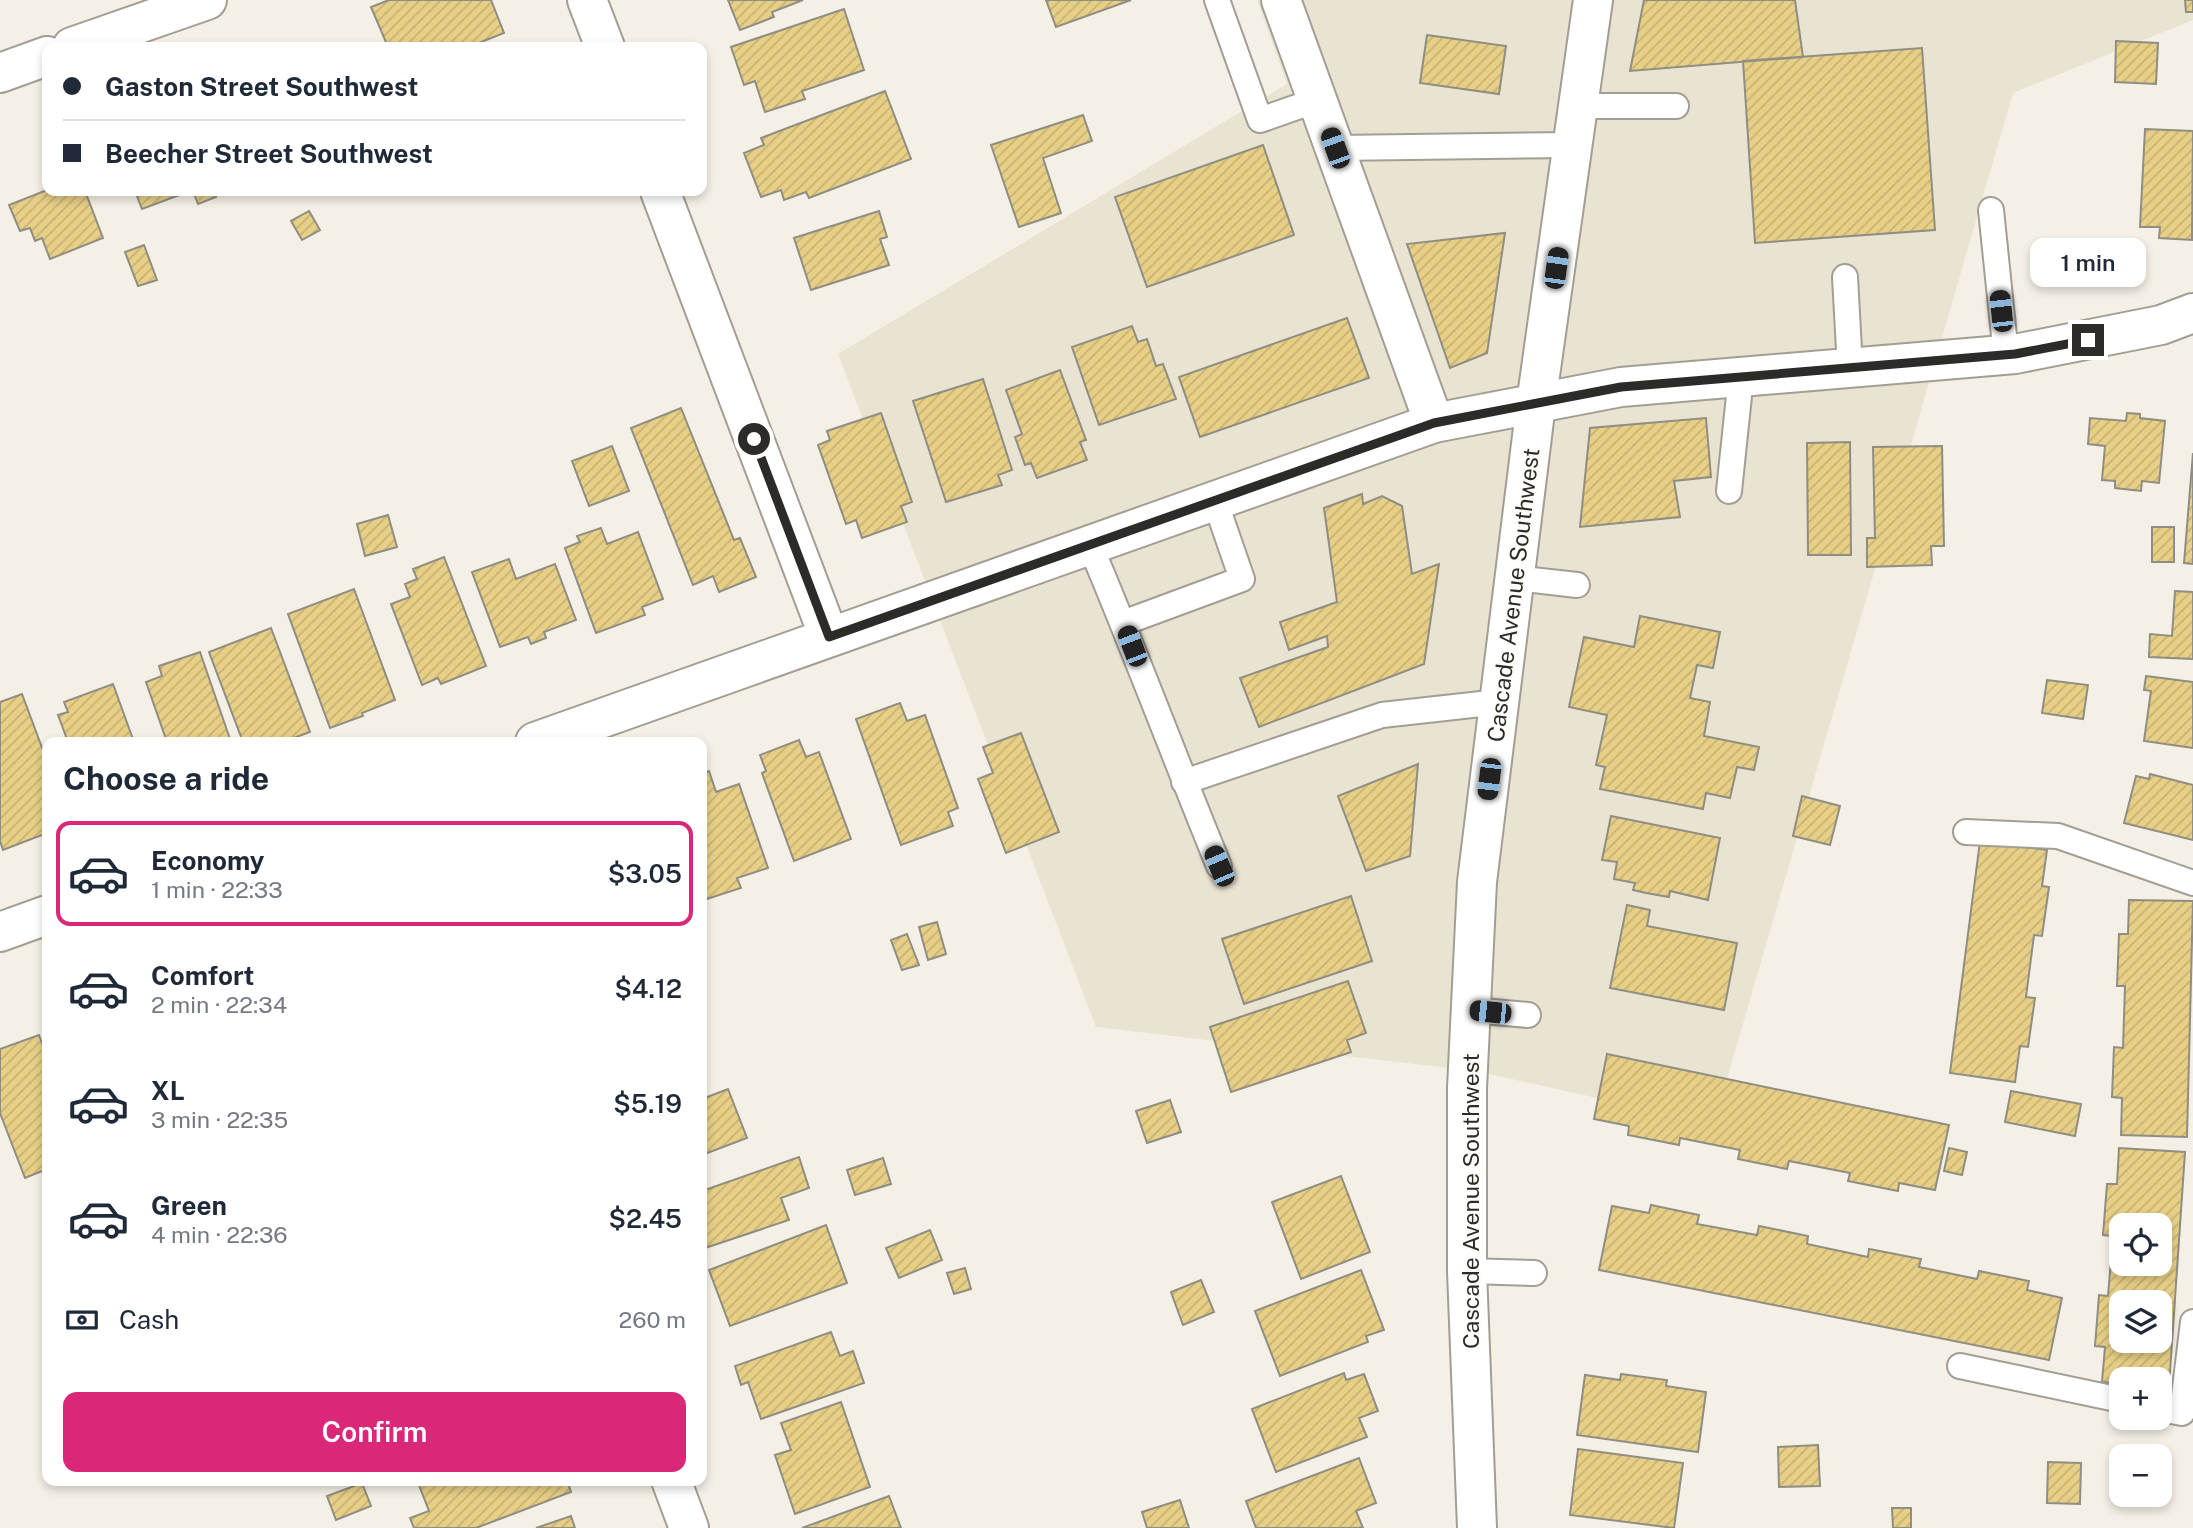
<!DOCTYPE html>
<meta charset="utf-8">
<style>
body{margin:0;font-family:"Public Sans",sans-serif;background:#f2f2f3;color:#1f2937;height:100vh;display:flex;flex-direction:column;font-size:26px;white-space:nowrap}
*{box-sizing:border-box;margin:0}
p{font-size:23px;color:#747a83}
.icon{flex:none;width:38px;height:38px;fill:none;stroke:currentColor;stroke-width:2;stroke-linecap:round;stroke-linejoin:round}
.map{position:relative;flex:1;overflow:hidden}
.panel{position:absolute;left:42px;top:737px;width:665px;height:749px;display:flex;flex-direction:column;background:#fff;border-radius:14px;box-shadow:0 4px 10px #0003}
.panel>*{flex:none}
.hud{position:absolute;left:42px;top:42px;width:665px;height:154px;border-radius:14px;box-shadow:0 4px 10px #0003;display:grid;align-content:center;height:154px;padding:0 21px;background:#fff}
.tools{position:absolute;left:2109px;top:1213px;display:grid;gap:14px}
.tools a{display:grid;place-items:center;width:63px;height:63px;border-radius:14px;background:#fff;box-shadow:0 4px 10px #0003;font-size:35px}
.end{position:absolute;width:32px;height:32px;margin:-16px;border:9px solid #2c2b27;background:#fff;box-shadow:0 0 0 4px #fff}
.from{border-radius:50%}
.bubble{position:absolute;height:49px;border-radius:14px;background:#fff;box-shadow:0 4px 10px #0003;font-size:23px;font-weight:600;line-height:49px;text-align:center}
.car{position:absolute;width:21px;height:42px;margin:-21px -10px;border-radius:9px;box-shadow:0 0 5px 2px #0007;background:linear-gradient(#222 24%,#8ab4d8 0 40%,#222 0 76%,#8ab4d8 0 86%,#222 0)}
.hud b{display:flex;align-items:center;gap:24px;height:66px;font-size:26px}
.hud b+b{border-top:2px solid #e0e1e3}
.hud i{width:18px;height:18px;background:#1f2937}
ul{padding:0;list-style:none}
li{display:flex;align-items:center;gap:21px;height:105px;margin:0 14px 10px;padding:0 7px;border:4px solid transparent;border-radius:14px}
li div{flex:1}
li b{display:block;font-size:26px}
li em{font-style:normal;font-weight:600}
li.selected{border-color:#db2777}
li>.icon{width:63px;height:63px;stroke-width:1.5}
h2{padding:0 21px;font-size:32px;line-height:84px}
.pay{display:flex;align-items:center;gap:18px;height:77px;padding:0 21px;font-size:26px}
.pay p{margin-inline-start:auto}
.cta{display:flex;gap:14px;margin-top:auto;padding:14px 21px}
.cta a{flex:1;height:80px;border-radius:14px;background:#db2777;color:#fff;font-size:28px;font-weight:600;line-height:80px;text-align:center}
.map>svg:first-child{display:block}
</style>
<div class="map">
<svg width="2193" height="1528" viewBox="0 0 2193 1528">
<defs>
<pattern id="building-hatch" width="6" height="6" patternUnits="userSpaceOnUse" patternTransform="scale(1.75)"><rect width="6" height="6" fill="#e7cf86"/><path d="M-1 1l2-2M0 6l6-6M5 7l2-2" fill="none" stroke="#c6b274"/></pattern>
</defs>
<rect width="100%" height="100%" fill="#f4f0e5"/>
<path fill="#e9e3d2" d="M1257,0H2193V20L2013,93L1714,1124L1476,1071L1096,1027L838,354L1287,84Z"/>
<path fill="url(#building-hatch)" stroke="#908d83" stroke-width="2" fill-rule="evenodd" d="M389,0H491L504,33L469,47H388L371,7Z
M728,0H803L772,12L774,17L740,30Z
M1046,0H1131L1056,27Z
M1644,0H1795L1803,57L1630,71Z
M2185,0H2193V12H2186Z
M844,9L864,70L802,91L805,99L765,112L755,81L744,85L731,47Z
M1427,35L1506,46L1499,94L1420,83Z
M2116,41L2158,43L2156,84L2115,82Z
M1922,48L1935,230L1755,243L1743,61Z
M885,91L911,159L809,198L806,192L784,200L781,190L761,197L744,153L764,145L761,138Z
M1083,115L1092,141L1043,158L1061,213L1019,227L991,145Z
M2145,129L2193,131L2192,240L2159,238L2160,227H2140Z
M1263,145L1294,235L1147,287L1115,197Z
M47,184V191H85L103,238L50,259L42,238L35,241L30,228L20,231L9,205L47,190L44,185Z
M135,191H190L142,209Z
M193,191H213L216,197L198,204Z
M309,211L320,230L302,240L291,221Z
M879,211L887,237L880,239L889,265L811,290L794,238Z
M1505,233L1487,353L1450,368L1407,244Z
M144,245L157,280L138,286L125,252Z
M1347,318L1369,378L1200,437L1179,377Z
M1132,326L1138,342L1147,339L1156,366L1163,364L1176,399L1099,425L1072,347Z
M1060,370L1086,440L1080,442L1087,460L1037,478L1031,463L1025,465L1015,437L1022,434L1006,390Z
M983,379L1012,470L998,475L1002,485L946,502L913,401Z
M681,408L734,540L740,538L756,577L719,592L713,576L693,585L631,428Z
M881,413L912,502L901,506L907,522L862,538L856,520L846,524L818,445L830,440L827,431Z
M2127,413L2140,414V418L2165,421L2159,483L2142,481L2141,491L2115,488V481L2102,480L2105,446L2088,444L2090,418L2126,421Z
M1706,418L1711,477L1674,481L1680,517L1580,527L1590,428Z
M1850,442L1851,555H1808L1807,443Z
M612,446L629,491L589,506L572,461Z
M1942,446L1944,546H1931L1932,565L1867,567V538H1875L1873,447Z
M2193,453V564L2184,563Z
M1362,494L1363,504L1382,496L1402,506L1412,574L1439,564L1424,664L1259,727L1240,678L1328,647L1327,636L1289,650L1280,622L1337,602L1324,508Z
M388,515L397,547L365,556L357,524Z
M2152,527H2174V562H2152Z
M601,528L607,544L638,532L663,599L642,607L645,615L596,633L565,548L580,542L577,536Z
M444,557L486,666L441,684L438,678L422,685L391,604L410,597L405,584L417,579L413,569Z
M509,559L516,579L555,564L576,620L544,632L546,638L531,644L528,637L500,647L472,572Z
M354,589L395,700L362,713L363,716L330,728L288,614Z
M2175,591L2193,592V659L2149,657L2150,634L2172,636Z
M1640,616L1720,632L1713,668L1697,665L1690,698L1710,702L1704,736L1759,747L1754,770L1737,767L1730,798L1706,793L1703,809L1600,789L1605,767L1596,765L1607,715L1569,707L1584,637L1634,647Z
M271,628L310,732L283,742H243L209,652Z
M200,652L231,742H167L146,682L162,676L159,666Z
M2146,676L2193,682V748L2144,741L2151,691L2144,690Z
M2047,680L2088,685L2083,719L2042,713Z
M113,684L134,742H68L58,715L68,712L64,702Z
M22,694L47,761V833L3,850L0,841V702Z
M900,703L907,721L925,715L958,808L948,812L953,826L901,845L856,719Z
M1021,733L1059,832L1006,853L978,779L993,773L983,747Z
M799,740L806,757L819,752L851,839L794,861L762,773L766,771L760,755Z
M1418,764L1410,856L1366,871L1338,796Z
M709,771L716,792L739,784L768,868L737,878L741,888L707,899L702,885V774Z
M2150,774L2193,785V840L2124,823L2136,776L2149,779Z
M1802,796L1840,806L1830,845L1793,836Z
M1611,816L1720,838L1708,900L1670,891L1669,897L1646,893L1633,890L1635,883L1614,879L1617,862L1602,860Z
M1980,841L2047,850L2042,886L2049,887L2042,936L2034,935L2026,997L2035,998L2028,1047L2020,1046L2015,1082L1950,1073Z
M1351,896L1372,961L1244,1004L1222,939Z
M2129,900L2193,901L2187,1137L2121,1135L2122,1098L2112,1097L2114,1047L2123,1048L2125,986H2117L2119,934H2128Z
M1627,905L1650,910L1647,926L1737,943L1724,1010L1610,988Z
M937,922L946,954L928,960L919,927Z
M907,934L919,965L902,970L891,940Z
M1348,981L1366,1033L1347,1040L1351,1052L1231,1092L1210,1027Z
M39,1035L47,1057V1169L25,1178L0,1113V1049Z
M1607,1054L1949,1125L1935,1190L1899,1183L1898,1191L1848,1181L1850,1173L1789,1161L1787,1169L1738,1159L1740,1150L1680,1138L1679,1145L1628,1135L1629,1126L1594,1119Z
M728,1089L747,1138L702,1155V1099Z
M2011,1091L2081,1104L2075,1136L2005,1122Z
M1170,1100L1181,1132L1147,1143L1136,1111Z
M1949,1148L1967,1152L1962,1175L1944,1171Z
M2119,1148L2185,1152L2169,1387L2160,1386V1379H2121V1383L2102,1382L2105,1347L2095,1346L2099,1295L2108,1296L2113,1236L2103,1235L2107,1184H2117ZM2121,1225H2160V1264H2121ZM2121,1302H2160V1340H2121Z
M799,1157L809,1188L781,1198L789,1220L702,1249V1191Z
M883,1158L891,1184L855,1195L847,1170Z
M1341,1176L1370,1252L1301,1279L1272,1202Z
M1651,1205L1699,1215L1697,1224L1757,1235L1759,1226L1808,1236L1807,1244L1868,1257L1869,1249L1921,1259L1919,1267L1977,1279L1979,1271L2029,1281L2027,1290L2062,1298L2049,1360L1599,1270L1612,1206L1649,1213Z
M826,1225L847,1283L730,1326L709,1270Z
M930,1230L942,1260L899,1278L886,1248Z
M965,1268L971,1289L954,1294L947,1273Z
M1361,1270L1384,1330L1366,1336L1368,1342L1280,1376L1255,1311Z
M1201,1280L1214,1312L1183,1325L1171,1292Z
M831,1332L840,1356L853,1351L864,1383L761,1419L748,1382L741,1385L735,1366Z
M1344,1373L1346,1380L1364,1374L1378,1411L1359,1418L1367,1437L1276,1472L1252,1409Z
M1621,1374L1667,1380L1666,1386L1706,1392L1698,1452L1577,1435L1585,1375L1620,1380Z
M841,1402L870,1487L795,1514L775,1455L791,1450L781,1423Z
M1818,1445L1820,1486L1779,1487L1778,1447Z
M1578,1449L1683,1463L1674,1528L1570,1515Z
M1359,1458L1376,1503L1356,1511L1363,1528H1256L1246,1501Z
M2048,1462L2081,1463L2080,1504L2047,1503Z
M417,1480H567L571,1492L476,1528H414L410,1518L429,1511Z
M362,1483L371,1506L336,1520L327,1496Z
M889,1496L901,1528H802Z
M1180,1500L1189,1528H1147L1142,1512Z
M1892,1508H1911V1528H1893Z
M571,1516L575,1528H536Z"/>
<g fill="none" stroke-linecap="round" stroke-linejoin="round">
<defs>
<path id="lane" d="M1217,0L1260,120L1317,100
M1579,106H1676
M1335,148L1573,145
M1991,210L2006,355
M1845,277L1850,368
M1729,491L1741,377
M1090,545C1135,651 1175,759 1219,866
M1515,578L1577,585
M1123,623L1242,579L1215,501
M1184,782L1382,715L1499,702
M1966,832L2058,836L2193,883
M1471,1010L1528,1015
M1467,1271L1534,1273
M1960,1366L2121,1400
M2160,1409L2182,1413L2193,1322"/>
<path id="street" d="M587,0L605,47
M1281,0L1434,423
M72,47L207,0
M0,73L47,56
M660,191L829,637
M671,1480L689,1528"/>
<path id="secondary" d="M535,742L1434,423L1621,387L2015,354L2161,325L2193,313
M0,932L47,915
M1477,1528L1467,1271V1088L1477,882L1536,404L1593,0"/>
</defs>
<use href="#lane" stroke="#a29e94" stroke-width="28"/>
<use href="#street" stroke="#a29e94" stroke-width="42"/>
<use href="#secondary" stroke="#a29e94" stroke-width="42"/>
<use href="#lane" stroke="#fff" stroke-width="24"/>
<use href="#street" stroke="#fff" stroke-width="38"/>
<use href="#secondary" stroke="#fff" stroke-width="38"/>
</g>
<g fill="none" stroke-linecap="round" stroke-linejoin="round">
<path stroke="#2c2b27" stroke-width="9" d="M754,439L829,637L1434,423L1621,387L2015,354L2088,340"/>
</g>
<g text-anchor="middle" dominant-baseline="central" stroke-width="5" stroke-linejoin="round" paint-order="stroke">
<g font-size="23" fill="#2c2b27" stroke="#fffdf9">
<text transform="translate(1513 595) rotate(-83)">Cascade Avenue Southwest</text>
<text transform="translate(1470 1201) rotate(-90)">Cascade Avenue Southwest</text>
</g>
</g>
</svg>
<div class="tools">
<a><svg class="icon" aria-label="locate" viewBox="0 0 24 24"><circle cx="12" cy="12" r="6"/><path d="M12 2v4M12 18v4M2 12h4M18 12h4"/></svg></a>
<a><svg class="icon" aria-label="layers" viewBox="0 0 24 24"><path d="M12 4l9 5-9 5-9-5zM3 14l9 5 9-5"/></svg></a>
<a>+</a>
<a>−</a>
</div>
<i class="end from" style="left:754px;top:439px"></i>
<i class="end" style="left:2088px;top:340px"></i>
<div class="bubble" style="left:2030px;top:238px;width:116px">1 min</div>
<i class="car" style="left:1335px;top:148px;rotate:340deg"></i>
<i class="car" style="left:1556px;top:268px;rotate:8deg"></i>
<i class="car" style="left:2001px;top:311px;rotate:354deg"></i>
<i class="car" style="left:1132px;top:646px;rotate:339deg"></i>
<i class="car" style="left:1489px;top:779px;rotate:187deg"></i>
<i class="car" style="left:1219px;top:866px;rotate:337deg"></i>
<i class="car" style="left:1490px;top:1012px;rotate:276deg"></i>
<div class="hud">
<b><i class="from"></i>Gaston Street Southwest</b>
<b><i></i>Beecher Street Southwest</b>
</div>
<section class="panel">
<h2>Choose a ride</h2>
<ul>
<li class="selected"><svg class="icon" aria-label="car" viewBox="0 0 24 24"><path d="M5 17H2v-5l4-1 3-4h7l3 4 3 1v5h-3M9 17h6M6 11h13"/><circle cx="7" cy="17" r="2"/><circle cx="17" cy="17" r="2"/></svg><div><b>Economy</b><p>1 min · 22:33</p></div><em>$3.05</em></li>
<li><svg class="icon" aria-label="car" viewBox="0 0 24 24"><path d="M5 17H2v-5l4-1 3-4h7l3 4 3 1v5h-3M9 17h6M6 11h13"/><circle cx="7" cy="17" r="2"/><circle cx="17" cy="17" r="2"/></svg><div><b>Comfort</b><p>2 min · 22:34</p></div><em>$4.12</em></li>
<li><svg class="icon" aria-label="car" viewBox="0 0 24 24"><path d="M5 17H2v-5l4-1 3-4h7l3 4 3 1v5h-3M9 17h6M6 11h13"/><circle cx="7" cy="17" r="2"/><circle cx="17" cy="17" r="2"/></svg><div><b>XL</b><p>3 min · 22:35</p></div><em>$5.19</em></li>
<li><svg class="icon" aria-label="car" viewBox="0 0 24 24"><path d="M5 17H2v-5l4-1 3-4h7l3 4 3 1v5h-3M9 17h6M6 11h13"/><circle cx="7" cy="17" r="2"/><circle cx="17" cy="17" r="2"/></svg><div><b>Green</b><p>4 min · 22:36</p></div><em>$2.45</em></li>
</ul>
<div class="pay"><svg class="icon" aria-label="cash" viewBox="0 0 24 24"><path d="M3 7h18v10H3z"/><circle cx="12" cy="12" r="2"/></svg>Cash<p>260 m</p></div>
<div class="cta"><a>Confirm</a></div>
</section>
</div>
